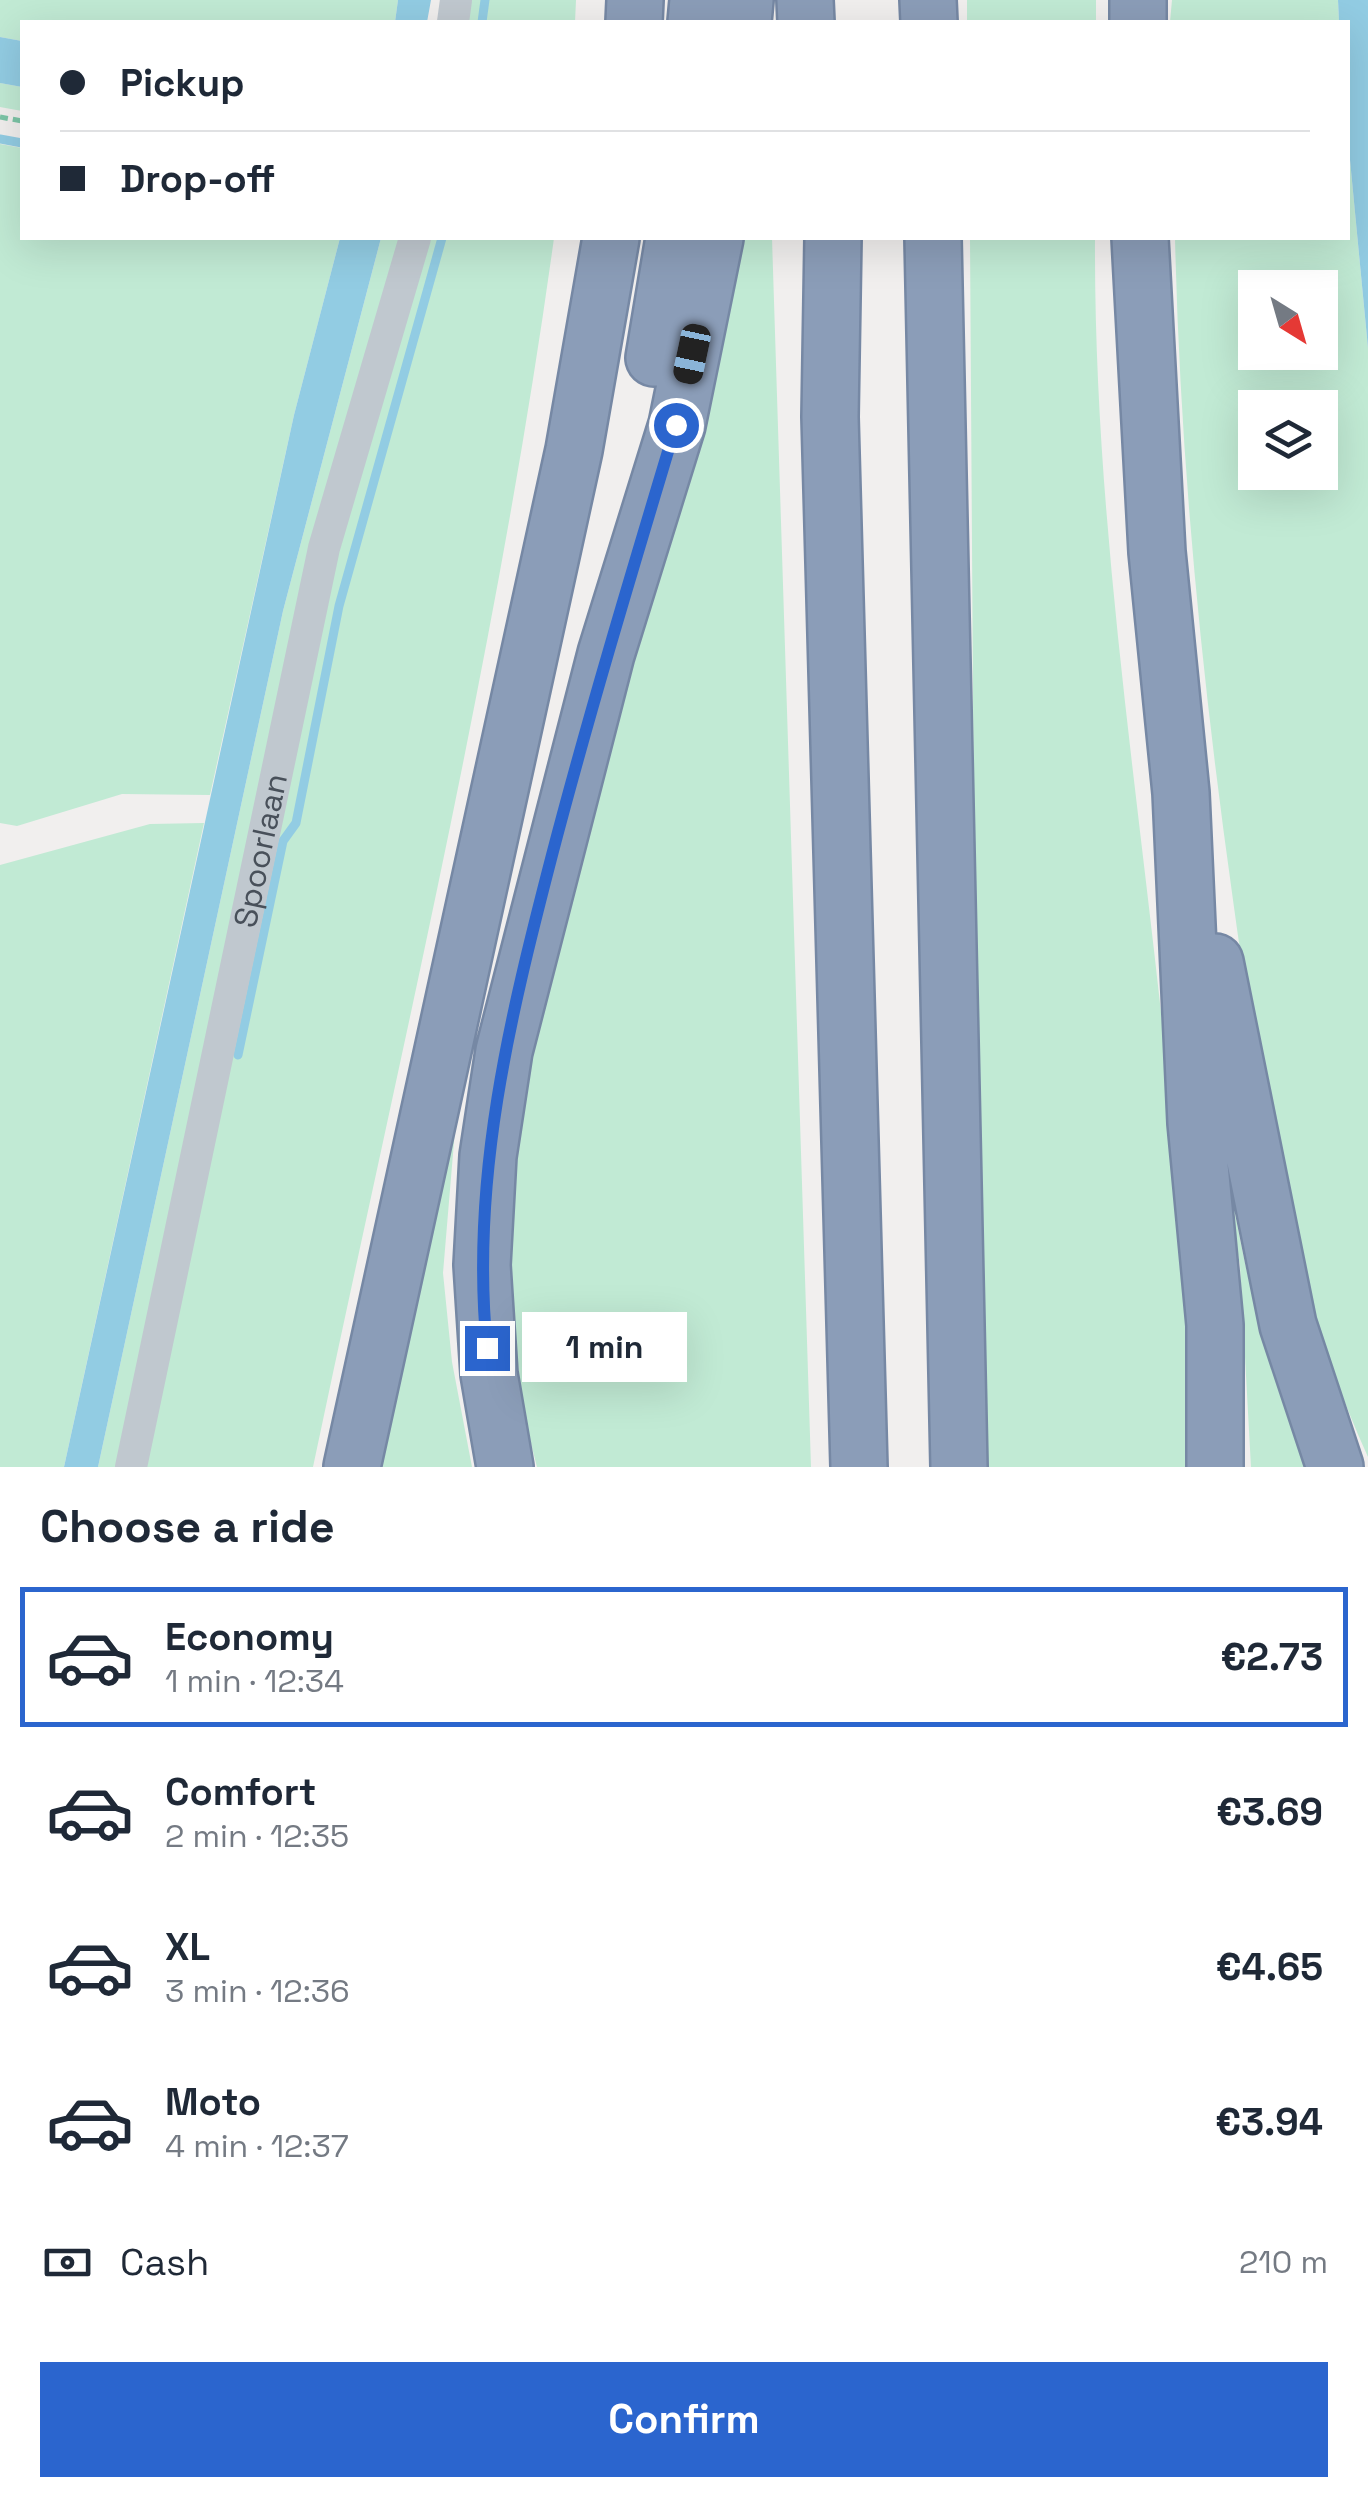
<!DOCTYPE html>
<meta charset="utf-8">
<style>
body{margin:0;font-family:"Space Grotesk",sans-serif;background:#f6f6f7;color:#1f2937;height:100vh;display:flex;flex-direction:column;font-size:38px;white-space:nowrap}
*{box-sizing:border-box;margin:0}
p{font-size:32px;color:#747a83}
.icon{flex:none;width:55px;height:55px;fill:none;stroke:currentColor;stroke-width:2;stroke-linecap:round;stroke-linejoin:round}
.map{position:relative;height:1467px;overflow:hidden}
.details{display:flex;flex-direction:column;background:#fff;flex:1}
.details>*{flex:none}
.hud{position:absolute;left:20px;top:20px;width:1330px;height:220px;border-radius:0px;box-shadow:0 10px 40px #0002;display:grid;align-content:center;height:220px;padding:0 40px;background:#fff}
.needle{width:65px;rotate:143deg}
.controls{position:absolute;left:1238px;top:270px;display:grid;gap:20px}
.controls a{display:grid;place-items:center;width:100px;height:100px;border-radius:0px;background:#fff;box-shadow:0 10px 40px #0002;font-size:50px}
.end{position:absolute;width:45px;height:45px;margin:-22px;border:12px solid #2b65ce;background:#fff;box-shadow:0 0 0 5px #fff}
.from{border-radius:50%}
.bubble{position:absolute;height:70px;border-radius:0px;background:#fff;box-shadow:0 10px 40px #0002;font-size:32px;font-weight:700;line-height:70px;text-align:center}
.car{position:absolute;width:30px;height:60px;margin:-30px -15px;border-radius:12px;box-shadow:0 0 8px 2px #0007;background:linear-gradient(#222 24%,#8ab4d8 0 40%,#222 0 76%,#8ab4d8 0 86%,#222 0)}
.hud b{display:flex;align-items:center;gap:35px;height:95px;font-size:38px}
.hud b+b{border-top:2px solid #e0e1e3}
.hud i{width:25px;height:25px;background:#1f2937}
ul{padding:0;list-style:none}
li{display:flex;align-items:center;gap:30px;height:140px;margin:0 20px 15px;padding:0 20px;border:5px solid transparent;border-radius:0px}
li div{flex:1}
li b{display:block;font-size:38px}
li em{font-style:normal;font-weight:700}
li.selected{border-color:#2b65ce}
li>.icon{width:90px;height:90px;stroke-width:1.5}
h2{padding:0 40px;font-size:45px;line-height:120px}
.pay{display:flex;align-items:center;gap:25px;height:110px;padding:0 40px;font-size:38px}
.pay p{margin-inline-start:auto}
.cta{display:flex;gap:20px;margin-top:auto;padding:20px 40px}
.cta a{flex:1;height:115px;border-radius:0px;background:#2b65ce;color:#fff;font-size:40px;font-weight:700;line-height:115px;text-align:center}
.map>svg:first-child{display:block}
</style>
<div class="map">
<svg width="1368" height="1467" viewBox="0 0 1368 1467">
<rect width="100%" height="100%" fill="#f1efee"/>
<path fill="#c1ead4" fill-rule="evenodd" d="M0,0H398L395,22H22V41L0,37Z
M468,0H576L575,22H465Z
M967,0H1096V22H967Z
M1172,0H1338L1339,22H1170Z
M0,83L22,87V111L0,107Z
M1348,139L1368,348V1457C1289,1283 1259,1088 1233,900C1202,680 1180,460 1175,238H1348ZM1255,288H1320V352H1255ZM1255,408H1320V472H1255Z
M0,144L22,148V238H340L294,415L210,795L122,794L17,826L0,823Z
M381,238H402L119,1467H98L283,611Z
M425,238H554C497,652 399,1058 313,1467H140L330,577Z
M721,238H772L811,1467H537L524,1416L514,1329L509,1183L531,1026Z
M970,238H1095C1093,650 1192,1055 1190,1467H978Z
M204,823L64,1467H0V865L150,824Z
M448,1128L455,1130L443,1273L452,1362L472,1467H378Z
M1232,1197C1249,1291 1271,1379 1306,1467H1251L1240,1265L1228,1199Z"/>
<path fill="#92cce3" d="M398,0H431L427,22H395Z
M1338,0H1368V348L1348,139V22H1339Z
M0,37L22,41V87L0,83Z
M340,238H381L283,611L98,1467H64L294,415Z"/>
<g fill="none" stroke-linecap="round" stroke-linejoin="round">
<path stroke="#92cce3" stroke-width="9" d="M482,22L485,0
M0,139L22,143
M238,1055L283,841L296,823L339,606L442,238"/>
<defs>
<path id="highway" d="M805,0L806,22
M928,0L929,22
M634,22L635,0
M696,22L698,0
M743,22L745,0
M1138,22V0
M833,238L830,417L859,1467
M933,238L959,1467
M1140,238L1157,552L1181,793L1196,1123L1215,1325V1467
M654,358L674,238
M1215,962L1288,1325L1335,1467
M352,1467L574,450L611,238
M505,1467L489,1374L482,1265L488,1156L504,1051L606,654L677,425L715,238"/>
</defs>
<use href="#highway" stroke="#7688a4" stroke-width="60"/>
<path stroke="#7cc5a7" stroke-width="5" stroke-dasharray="8 5" stroke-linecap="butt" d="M0,117L22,121"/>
<g stroke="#c0c8cf" stroke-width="32">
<path d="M453,22L456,0"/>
<path id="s1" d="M131,1467L324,548L415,238"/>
</g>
<use href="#highway" stroke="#8b9db8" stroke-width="55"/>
</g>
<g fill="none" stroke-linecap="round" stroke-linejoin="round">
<path stroke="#2b65ce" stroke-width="12" d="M487,1348C470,1179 510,1017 552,855C590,710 633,568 676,425"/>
</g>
<g text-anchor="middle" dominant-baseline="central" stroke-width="9" stroke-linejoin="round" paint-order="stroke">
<g font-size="32" fill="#48505a" stroke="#fff">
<text stroke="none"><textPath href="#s1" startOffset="630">Spoorlaan</textPath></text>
</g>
</g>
</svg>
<div class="controls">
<a><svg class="needle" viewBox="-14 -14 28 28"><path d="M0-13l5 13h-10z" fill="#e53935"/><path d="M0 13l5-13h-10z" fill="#747a83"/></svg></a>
<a><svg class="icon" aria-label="layers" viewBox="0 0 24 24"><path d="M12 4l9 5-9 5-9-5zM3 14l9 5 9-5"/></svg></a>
</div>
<i class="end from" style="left:676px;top:425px"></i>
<i class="end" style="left:487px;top:1348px"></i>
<div class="bubble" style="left:522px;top:1312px;width:165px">1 min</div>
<i class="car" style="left:692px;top:354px;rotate:192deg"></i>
<div class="hud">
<b><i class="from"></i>Pickup</b>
<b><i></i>Drop-off</b>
</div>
</div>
<section class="details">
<h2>Choose a ride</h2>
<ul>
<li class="selected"><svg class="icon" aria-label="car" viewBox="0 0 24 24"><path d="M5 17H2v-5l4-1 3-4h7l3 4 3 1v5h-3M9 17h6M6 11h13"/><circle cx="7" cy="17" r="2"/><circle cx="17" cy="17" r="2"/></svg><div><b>Economy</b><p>1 min · 12:34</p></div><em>€2.73</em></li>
<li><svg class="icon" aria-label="car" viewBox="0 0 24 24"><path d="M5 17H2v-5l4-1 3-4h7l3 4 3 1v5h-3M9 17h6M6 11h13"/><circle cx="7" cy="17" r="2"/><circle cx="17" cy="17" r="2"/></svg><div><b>Comfort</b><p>2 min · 12:35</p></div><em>€3.69</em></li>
<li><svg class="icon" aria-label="car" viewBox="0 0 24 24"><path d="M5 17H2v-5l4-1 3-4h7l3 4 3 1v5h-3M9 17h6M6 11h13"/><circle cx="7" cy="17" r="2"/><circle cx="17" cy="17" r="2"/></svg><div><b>XL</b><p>3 min · 12:36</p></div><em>€4.65</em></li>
<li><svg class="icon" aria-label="car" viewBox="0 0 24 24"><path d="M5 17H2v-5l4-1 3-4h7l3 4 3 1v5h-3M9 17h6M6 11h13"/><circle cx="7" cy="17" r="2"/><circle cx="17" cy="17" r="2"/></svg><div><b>Moto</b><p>4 min · 12:37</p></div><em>€3.94</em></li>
</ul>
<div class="pay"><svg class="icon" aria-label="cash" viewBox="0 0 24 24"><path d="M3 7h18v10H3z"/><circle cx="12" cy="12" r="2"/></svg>Cash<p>210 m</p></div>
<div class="cta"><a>Confirm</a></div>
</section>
